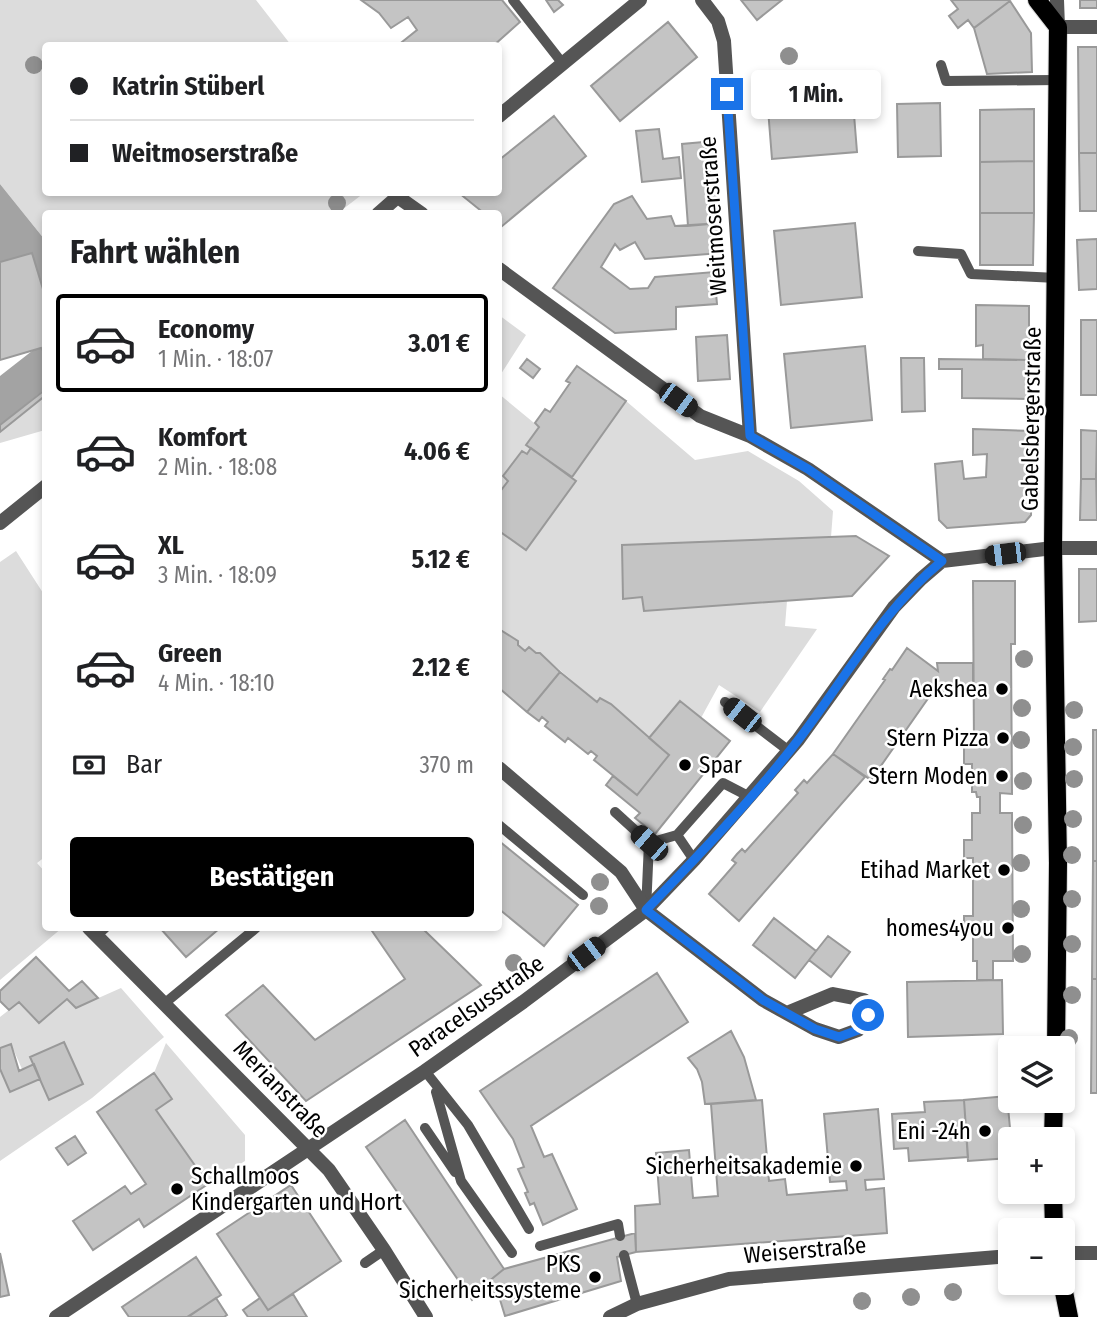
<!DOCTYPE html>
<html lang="de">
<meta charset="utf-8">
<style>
body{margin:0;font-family:"Fira Sans Condensed",sans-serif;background:#f6f6f6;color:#202124;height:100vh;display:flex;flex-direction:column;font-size:26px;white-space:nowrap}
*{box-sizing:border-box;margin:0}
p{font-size:23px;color:#757577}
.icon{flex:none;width:38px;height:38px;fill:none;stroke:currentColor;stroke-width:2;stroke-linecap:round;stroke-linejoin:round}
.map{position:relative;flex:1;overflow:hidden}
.panel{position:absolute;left:42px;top:210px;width:460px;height:721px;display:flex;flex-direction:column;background:#fff;border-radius:7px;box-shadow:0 4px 10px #0003}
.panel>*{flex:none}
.top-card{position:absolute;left:42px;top:42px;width:460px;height:154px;border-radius:7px;box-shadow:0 4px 10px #0003;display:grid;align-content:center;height:154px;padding:0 28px;background:#fff}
.controls{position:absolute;left:998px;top:1036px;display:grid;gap:14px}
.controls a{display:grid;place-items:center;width:77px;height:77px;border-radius:7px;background:#fff;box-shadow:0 4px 10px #0003;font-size:35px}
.end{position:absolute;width:32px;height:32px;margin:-16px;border:9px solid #1a73e8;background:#fff;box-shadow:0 0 0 4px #fff}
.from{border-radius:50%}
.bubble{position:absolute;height:49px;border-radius:7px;background:#fff;box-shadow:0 4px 10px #0003;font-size:23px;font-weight:700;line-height:49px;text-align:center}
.car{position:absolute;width:21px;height:42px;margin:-21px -10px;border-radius:9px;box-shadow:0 0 5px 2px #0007;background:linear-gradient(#222 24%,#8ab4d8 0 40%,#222 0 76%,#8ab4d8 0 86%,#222 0)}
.top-card b{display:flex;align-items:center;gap:24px;height:66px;font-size:26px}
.top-card b+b{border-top:2px solid #e0e0e0}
.top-card i{width:18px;height:18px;background:#202124}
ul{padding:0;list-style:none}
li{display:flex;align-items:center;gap:21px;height:98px;margin:0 14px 10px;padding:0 14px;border:4px solid transparent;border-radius:7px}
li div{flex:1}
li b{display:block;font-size:26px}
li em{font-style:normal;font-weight:700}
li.current{border-color:#000}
li>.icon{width:63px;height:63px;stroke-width:1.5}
h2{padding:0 28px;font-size:32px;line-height:84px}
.pay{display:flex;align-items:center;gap:18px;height:77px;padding:0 28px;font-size:26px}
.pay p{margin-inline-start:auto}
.primary-button{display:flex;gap:14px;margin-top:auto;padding:14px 28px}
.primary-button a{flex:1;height:80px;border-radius:7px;background:#000;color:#fff;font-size:28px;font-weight:700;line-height:80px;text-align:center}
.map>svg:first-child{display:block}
</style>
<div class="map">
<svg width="1097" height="1317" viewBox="0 0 1097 1317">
<rect width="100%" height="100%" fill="#fff"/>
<path fill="#dcdcdc" d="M0,0H256L291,45L46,46V192L364,193L338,213L46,214L45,240L0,184Z
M499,315L526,335L499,377Z
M499,394L539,427L527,444L531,448L527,454L522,451L504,476L508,481L499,493Z
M45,395V430L0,443V432Z
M626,401L695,460L748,451L799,481L833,511L831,537L622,545L623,599L642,597L644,611L787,601L785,626L817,629L760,712L719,685L701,718L680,701L649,738L611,704L600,698L597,702L540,653H536L529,647L525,651L518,645L517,641L499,629V531L526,550L576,481L572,477Z
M16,551L45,596L46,856L37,863L45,872L46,928H62L0,980V562Z
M121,988L164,1037L92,1098L0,1161V1069L10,1092L40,1079L49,1099L83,1084L64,1042L34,1064L22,1069L11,1044L0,1048V1017L19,1002L39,1023L67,999L76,1008Z
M166,1043L245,1135V1161L208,1184L156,1110L172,1099L154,1073Z"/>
<path fill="#a3a3a3" d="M0,184L45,240V299L32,253L0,262Z
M45,347V389L0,425V376L32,351Z"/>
<path fill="#c4c4c4" stroke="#999" stroke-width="2" d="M361,0H502L520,22L493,46H397L417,30L408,17L391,28L379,13Z
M546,0H558L563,5L554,12Z
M741,0H782L757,20Z
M951,0H1009L1010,1L974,28L968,20L958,28L949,16L958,9Z
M1080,0H1097V8H1080Z
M1010,1L1031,33L1032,72L987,74L974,28Z
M668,22L697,57L620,121L591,86Z
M1078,47H1097V153H1079Z
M851,77L857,152L772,159L766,84Z
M940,103L941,156L898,157L897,104Z
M1034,109V161L980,162V110Z
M554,116L586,156L501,227L499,225V214H485L459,193L499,192V160Z
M659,129L663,159L679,157L681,178L642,182L636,131Z
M714,141L720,223L688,226L682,144Z
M1079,153H1097V211H1080Z
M1034,161V213H980V162Z
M632,196L647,219L671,216L675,226L720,223L721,253L645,259L635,242L620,250L615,244L601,267L630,289L648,288L655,277L714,272L717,304L676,307V329L615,333L553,288L614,204Z
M980,213H1034L1033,265H980Z
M855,223L862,297L781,305L774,231Z
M1097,239V289L1079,290L1077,240Z
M32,253L46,299V354L41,348L0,360V262Z
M976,305L1029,306V360L983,359V345L976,346Z
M1081,320H1097V395H1081Z
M727,335L730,379L698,381L696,337Z
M865,346L872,420L791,428L784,354Z
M901,358H924L925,411L902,412Z
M527,359L540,369L533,378L520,368Z
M939,359L1029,360V399L962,398V369H939Z
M577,366L626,401L572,477L526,445L539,427L535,423L545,409L550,412L570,383L566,381Z
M46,389V395L0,432V425Z
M973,429L1033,431L1031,515L1025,522L947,528L939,520L935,464L962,461L964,479L986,477L987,454L973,455Z
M1081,430L1097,431L1096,479H1081Z
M531,448L576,481L526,550L499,531V493L508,481L503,476L522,451L527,454Z
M1096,473L1097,520H1080L1081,479H1096Z
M856,536L889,556L852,596L644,611L642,597L623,599L622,545Z
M1079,569H1097V621L1079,622Z
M973,581H1015V644H1011L1012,794L1000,793V813H1012L1013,961H993V980H977V961H973V933H964V916H973V858H964V840H972V813H980V797H977L976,792H972V764H964V747H974Z
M499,629L518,641V645L525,651L529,647L536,653H540L560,672L527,712L499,688Z
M907,648L938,671L937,663H973V694H937L934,690L871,780L833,754L885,680L883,679L890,669L892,670Z
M560,672L597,702L600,698L611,704L669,755L637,795L594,760L597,756L591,751L588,754L568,738L565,742L545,726L548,722L542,717L539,721L527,712Z
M680,701L730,741L655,834L635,818L640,813L606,785L613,776L637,795L669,755L649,738Z
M1093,730H1097V861H1093Z
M833,754L865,777L739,921L709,894L736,863L732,860L737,854L742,849L745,852L798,793L795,790L804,780L807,783Z
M499,841L578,905L544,946L499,909Z
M1093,861H1097V979H1092Z
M774,918L816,951L795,978L753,945Z
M160,928H220L186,957Z
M370,928H422L481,985L306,1101L226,1015L263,985L315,1040L405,979Z
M828,936L850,952L831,977L809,960Z
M36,957L69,991L82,981L98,998L76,1008L67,999L39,1023L19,1002L9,1010L0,1001V991Z
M657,973L688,1022L531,1126L544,1157L552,1154L577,1209L543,1225L534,1203L530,1205L525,1193L528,1192L518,1169L524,1167L513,1139L480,1091Z
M1092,979H1097V1093H1091Z
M1002,980L1003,1034L908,1037L907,982Z
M731,1031L744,1057L756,1100L705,1104L702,1082L697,1069L688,1058Z
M64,1042L83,1084L49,1100L30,1057Z
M11,1044L19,1071L34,1064L40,1079L10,1092L0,1069V1048Z
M154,1073L172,1099L156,1110L208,1184L144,1227L139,1219L93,1250L73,1221L125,1186L131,1194L146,1184L97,1112Z
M1007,1096L1011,1139L1010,1158L968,1161L964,1100Z
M762,1100L769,1181L785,1179L787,1195L847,1190L846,1181L830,1182L824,1114L878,1109L884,1179L865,1180L866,1190L884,1188L887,1233L636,1252L635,1206L660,1204L656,1153L689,1150L693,1198L718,1196L711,1104Z
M964,1100L968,1157L909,1161L908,1148L894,1149L892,1114L925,1112L924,1102Z
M405,1120L504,1269L488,1282L472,1300L366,1147Z
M75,1136L86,1153L68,1165L56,1148Z
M291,1185L341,1261L268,1310L217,1234Z
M635,1233L636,1252L617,1257L621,1281L505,1316L498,1293L495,1295L488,1282L504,1269Z
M0,1253L9,1295L0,1297Z
M196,1257L221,1295L187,1317H129L122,1307Z
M293,1294L307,1317H248L243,1310L260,1298L268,1310Z
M216,1298L227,1315L224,1317H188Z"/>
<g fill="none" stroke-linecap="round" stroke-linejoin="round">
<defs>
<path id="primary" d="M1037,0L1058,27L1053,548L1058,863L1056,1048
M1053,1139L1054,1101
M1053,1192L1054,1230
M1062,1282L1069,1317"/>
</defs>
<use href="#primary" stroke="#dbdbdb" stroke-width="20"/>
<path stroke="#555" stroke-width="10" d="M513,0L563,64
M941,65L946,81L1058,80
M918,251L961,254L971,274L1057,278
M725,702L789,751
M615,812L649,843L646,910
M499,825L583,895
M649,843L677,835
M694,860L677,835L723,783L750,797
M97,935L105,928
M165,1003L256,928
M425,1071L468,1125L529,1229
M436,1092L461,1181L512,1253
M425,1128L455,1172
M540,1246L618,1224L620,1236
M624,1255L637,1304
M365,1263L384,1250"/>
<path stroke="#555" stroke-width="14" d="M702,0L718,21L724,41L750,436
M1057,0L1058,27H1097
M499,116L640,0
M398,197L422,214
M378,214L403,192
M499,269L700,416L750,436L808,469L942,561
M0,523L46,486
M499,768L621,872L646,910L763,1000L815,1029L839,1037L858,1030L868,1015L864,1000L833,994L787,1013
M89,928L329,1170L384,1250L426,1317
M1062,1253H1097
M56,1317L425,1071L523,1002L646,910L694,860L798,740L894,607L921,579L942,561L1053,548H1097
M610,1317L637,1304L729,1279L1010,1256"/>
<use href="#primary" stroke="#000" stroke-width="18"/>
</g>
<g fill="#8f8f8f">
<circle cx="789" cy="56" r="9"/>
<circle cx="34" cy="65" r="9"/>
<circle cx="337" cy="203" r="9"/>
<circle cx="1024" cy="659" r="9"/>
<circle cx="1022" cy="708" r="9"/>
<circle cx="1074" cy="710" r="9"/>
<circle cx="1021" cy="740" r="9"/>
<circle cx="1073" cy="747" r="9"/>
<circle cx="1074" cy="779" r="9"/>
<circle cx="1023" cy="781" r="9"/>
<circle cx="1073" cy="819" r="9"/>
<circle cx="1023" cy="825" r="9"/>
<circle cx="1072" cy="855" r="9"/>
<circle cx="1021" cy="863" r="9"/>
<circle cx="600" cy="882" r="9"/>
<circle cx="1072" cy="899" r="9"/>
<circle cx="599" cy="906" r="9"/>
<circle cx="1021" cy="909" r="9"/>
<circle cx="1072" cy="944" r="9"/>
<circle cx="1022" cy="954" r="9"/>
<circle cx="514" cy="963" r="9"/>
<circle cx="1072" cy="995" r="9"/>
<circle cx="1069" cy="1038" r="9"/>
<circle cx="953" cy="1292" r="9"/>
<circle cx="911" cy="1297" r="9"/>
<circle cx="862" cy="1301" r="9"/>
</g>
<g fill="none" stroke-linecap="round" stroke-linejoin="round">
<path stroke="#1a73e8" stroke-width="9" d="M727,94L750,436L808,469L942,561C882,610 845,679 799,739C753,799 699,855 646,910L763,1000L815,1029L839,1037L858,1030L868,1015"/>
</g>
<g fill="#000" stroke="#fff" stroke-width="2.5">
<circle cx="1002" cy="689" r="7"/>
<circle cx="1003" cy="738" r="7"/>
<circle cx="685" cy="765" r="7"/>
<circle cx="1002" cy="776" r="7"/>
<circle cx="1004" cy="870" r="7"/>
<circle cx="1008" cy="928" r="7"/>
<circle cx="985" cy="1131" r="7"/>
<circle cx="856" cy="1166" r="7"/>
<circle cx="177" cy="1189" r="7"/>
<circle cx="595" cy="1277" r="7"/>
</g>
<g text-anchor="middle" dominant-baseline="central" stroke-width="5" stroke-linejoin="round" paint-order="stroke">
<g font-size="23" fill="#000" stroke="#fff">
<text transform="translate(713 216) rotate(-94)">Weitmoserstraße</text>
<text transform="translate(1031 419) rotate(-89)">Gabelsbergerstraße</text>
<text transform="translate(476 1006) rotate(-35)">Paracelsusstraße</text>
<text transform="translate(281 1089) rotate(46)">Merianstraße</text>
<text transform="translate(805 1250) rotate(-5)">Weiserstraße</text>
</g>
<g font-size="23" fill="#000" stroke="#fff" text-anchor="end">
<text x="988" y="689">Aekshea</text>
<text x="989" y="738">Stern Pizza</text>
<text x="699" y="765" text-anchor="start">Spar</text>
<text x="988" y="776">Stern Moden</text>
<text x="990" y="870">Etihad Market</text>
<text x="994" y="928">homes4you</text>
<text x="971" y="1131">Eni -24h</text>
<text x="842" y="1166">Sicherheitsakademie</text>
<text x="191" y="1176" text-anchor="start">Schallmoos<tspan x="191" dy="26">Kindergarten und Hort</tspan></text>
<text x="581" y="1264">PKS<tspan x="581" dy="26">Sicherheitssysteme</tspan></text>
</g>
</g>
</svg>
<div class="controls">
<a><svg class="icon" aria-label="layers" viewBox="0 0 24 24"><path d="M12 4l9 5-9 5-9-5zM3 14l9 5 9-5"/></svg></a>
<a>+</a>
<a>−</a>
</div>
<i class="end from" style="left:868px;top:1015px"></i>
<i class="end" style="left:727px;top:94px"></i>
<div class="bubble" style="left:751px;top:70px;width:130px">1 Min.</div>
<i class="car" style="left:678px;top:400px;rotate:126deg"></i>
<i class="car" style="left:1005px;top:554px;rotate:263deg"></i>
<i class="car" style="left:742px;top:715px;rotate:308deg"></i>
<i class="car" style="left:649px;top:843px;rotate:311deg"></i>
<i class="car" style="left:586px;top:954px;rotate:53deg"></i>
<div class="top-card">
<b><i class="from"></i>Katrin Stüberl</b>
<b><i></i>Weitmoserstraße</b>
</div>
<section class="panel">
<h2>Fahrt wählen</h2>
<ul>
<li class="current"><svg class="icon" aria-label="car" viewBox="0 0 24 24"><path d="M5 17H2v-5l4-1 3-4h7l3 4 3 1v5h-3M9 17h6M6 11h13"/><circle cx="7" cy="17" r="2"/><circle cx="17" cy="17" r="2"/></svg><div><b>Economy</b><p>1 Min. · 18:07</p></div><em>3.01 €</em></li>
<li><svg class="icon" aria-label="car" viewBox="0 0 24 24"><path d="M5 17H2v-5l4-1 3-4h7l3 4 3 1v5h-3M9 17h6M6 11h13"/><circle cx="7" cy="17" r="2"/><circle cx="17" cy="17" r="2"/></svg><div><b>Komfort</b><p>2 Min. · 18:08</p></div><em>4.06 €</em></li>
<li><svg class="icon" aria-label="car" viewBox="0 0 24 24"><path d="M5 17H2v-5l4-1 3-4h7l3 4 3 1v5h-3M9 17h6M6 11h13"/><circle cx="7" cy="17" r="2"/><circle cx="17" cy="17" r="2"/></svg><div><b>XL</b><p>3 Min. · 18:09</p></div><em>5.12 €</em></li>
<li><svg class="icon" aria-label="car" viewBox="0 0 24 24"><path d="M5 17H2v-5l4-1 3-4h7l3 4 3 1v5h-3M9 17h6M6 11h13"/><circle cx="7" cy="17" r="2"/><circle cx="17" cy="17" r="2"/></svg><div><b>Green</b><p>4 Min. · 18:10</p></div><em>2.12 €</em></li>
</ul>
<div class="pay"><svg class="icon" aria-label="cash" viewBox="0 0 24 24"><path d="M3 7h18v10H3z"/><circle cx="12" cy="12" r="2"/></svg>Bar<p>370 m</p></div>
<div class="primary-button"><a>Bestätigen</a></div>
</section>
</div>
